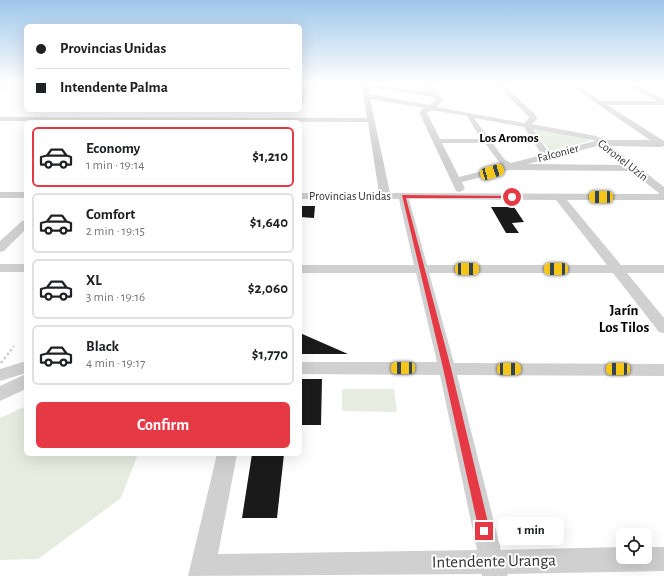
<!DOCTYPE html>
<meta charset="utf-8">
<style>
body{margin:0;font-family:"Alegreya Sans",sans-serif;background:#f2f2f2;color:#202124;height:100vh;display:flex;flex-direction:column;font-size:15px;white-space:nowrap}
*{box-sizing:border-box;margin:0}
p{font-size:13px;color:#757577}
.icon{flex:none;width:22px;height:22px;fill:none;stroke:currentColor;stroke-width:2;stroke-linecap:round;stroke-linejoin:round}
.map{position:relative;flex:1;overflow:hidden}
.sheet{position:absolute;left:24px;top:120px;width:278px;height:336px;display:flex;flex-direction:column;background:#fff;border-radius:6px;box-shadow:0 4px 16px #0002}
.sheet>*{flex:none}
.banner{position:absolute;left:24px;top:24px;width:278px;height:88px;border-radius:6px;box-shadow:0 4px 16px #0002;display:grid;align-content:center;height:88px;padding:0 12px;background:#fff}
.fabs{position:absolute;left:616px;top:528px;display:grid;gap:8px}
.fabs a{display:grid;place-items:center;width:36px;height:36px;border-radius:6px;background:#fff;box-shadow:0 4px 16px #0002;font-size:20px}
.end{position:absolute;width:18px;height:18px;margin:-9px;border:5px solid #e63946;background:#fff;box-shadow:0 0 0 2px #fff}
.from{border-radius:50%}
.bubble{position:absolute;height:28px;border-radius:6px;background:#fff;box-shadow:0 4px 16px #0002;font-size:13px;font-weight:600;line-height:28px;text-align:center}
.car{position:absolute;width:12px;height:24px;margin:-12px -6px;border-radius:5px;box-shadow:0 0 3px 1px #0007;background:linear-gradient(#f5c518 24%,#345 0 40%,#f5c518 0 76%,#345 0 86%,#f5c518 0)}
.banner b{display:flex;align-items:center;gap:14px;height:38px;font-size:15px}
.banner b+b{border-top:1px solid #e0e0e0}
.banner i{width:10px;height:10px;background:#202124}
ul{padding:7px 0 0;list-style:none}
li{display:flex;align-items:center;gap:12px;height:60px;margin:0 8px 6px;padding:0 4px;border:2px solid #e0e0e0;border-radius:6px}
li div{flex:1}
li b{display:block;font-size:15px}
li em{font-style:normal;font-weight:600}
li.current{border-color:#e63946}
li>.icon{width:36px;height:36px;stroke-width:1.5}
.primary-button{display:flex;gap:8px;margin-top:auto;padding:8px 12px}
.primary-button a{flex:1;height:46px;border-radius:6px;background:#e63946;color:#fff;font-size:16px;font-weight:600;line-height:46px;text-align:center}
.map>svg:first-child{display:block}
</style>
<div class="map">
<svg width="664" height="576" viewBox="0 0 664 576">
<rect width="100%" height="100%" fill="#fff"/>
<path fill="#e6ecdf" d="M533,128L587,138L590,141L550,151Z
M342,389H394L397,412L342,411Z
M26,406V454H138L121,498L38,559L0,560V418Z"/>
<path fill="#1a1a1a" d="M300,206H315L314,218L300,217Z
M491,207H514L524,222L512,223L519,233H506Z
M300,333L348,354H300Z
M300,379H322L321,425H300Z
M252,454H284L277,518H242Z"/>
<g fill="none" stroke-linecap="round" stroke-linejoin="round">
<path stroke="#cdcdcd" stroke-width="2.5" stroke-dasharray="2.5 2.5" stroke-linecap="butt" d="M1,363L14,346"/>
<path fill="#d0d0d0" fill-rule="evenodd" d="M10,82H17L0,91V87Z
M301,82H307L303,103L300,105Z
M361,82L431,92L424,82H430L443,101L436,107L524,123L529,118V117L494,82H500L535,114L537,119L532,124L596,136L604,140H650L565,82H572L601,101H657L622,82H629L664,99V105H607L664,141V146L661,147L611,146L664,187V200H567L621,265H664V273H627L664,318V333L659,332L613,273H429L454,363L664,364V376L457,375L501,550L623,547V557H645V547H664V571L507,574L508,576H482V574L188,576L217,454H237L218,554L477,550L440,375L300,374V362H437L416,273H300V265H414L399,199H300V193H379L368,122L0,121V117L367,118ZM368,87L434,97L436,100L429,105L370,94ZM370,99L424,108L419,112L456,191L460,192L465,189L462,182L509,170L631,171L660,194L390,193ZM431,110L467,116L481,139H440L427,113ZM474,118L524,127L542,155L511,163L505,160ZM533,129L593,140L595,141L549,153ZM442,143H485L502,166L459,177ZM597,146H600L624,165L528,164ZM409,199L556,200L607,265H427Z
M0,192H26V198H0Z
M26,220V229L4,251L0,252V241L22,221Z
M0,264H26V272H0Z
M26,361V373L0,381V369Z
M26,374V389L0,401V386Z"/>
</g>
<linearGradient id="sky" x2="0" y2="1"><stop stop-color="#9ec6ea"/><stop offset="0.51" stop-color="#fff"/><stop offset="1" stop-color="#fff" stop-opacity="0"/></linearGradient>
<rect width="664" height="162" fill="url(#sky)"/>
<path fill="#e63946" d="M402,195L512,196L514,197L512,198H406L451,368L490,531L488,535L484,537L481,535L479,531L443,368Z"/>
<g text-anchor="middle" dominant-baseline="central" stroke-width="4" stroke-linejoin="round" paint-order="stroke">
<g font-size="12" fill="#333" stroke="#fff">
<text transform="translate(558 153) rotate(-15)">Falconier</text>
<text transform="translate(623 160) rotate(38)">Coronel Uzín</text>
<text x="350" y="196">Provincias Unidas</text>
</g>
<g font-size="13" font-weight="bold" fill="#000" stroke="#fff">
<text x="509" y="138">Los Aromos</text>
</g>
<g font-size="15" font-weight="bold" fill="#000" stroke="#fff">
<text x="624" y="310">Jarín<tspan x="624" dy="17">Los Tilos</tspan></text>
</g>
<g font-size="17" fill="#333" stroke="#fff">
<text transform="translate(494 561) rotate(-1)">Intendente Uranga</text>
</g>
</g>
</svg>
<div class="fabs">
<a><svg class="icon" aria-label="locate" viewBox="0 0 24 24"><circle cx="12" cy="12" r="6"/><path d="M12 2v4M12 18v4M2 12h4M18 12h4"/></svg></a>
</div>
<i class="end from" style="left:512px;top:197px"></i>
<i class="end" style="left:484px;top:531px"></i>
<div class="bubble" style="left:498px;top:517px;width:66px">1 min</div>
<i class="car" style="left:492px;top:172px;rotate:74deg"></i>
<i class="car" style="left:601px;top:197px;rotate:270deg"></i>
<i class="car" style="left:467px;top:269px;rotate:90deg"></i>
<i class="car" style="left:556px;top:269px;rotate:270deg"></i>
<i class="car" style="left:403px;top:368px;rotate:270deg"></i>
<i class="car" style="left:509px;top:369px;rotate:90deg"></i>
<i class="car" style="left:618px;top:369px;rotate:270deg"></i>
<div class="banner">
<b><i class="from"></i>Provincias Unidas</b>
<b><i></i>Intendente Palma</b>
</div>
<section class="sheet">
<ul>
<li class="current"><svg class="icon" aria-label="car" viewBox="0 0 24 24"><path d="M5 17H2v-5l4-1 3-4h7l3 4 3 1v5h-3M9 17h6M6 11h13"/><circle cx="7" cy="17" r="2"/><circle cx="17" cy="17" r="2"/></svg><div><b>Economy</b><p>1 min · 19:14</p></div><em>$1,210</em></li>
<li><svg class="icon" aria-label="car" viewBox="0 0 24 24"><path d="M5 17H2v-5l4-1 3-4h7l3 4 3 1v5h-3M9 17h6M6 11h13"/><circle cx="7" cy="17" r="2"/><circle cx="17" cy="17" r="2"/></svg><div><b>Comfort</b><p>2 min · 19:15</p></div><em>$1,640</em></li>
<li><svg class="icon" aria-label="car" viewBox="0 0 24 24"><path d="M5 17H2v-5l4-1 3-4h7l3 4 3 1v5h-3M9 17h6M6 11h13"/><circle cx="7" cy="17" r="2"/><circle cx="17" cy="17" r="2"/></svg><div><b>XL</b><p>3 min · 19:16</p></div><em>$2,060</em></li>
<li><svg class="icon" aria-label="car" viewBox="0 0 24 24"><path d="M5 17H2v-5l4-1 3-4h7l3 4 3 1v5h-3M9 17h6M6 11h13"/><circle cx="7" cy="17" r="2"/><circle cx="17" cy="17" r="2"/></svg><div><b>Black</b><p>4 min · 19:17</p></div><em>$1,770</em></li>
</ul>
<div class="primary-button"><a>Confirm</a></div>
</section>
</div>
